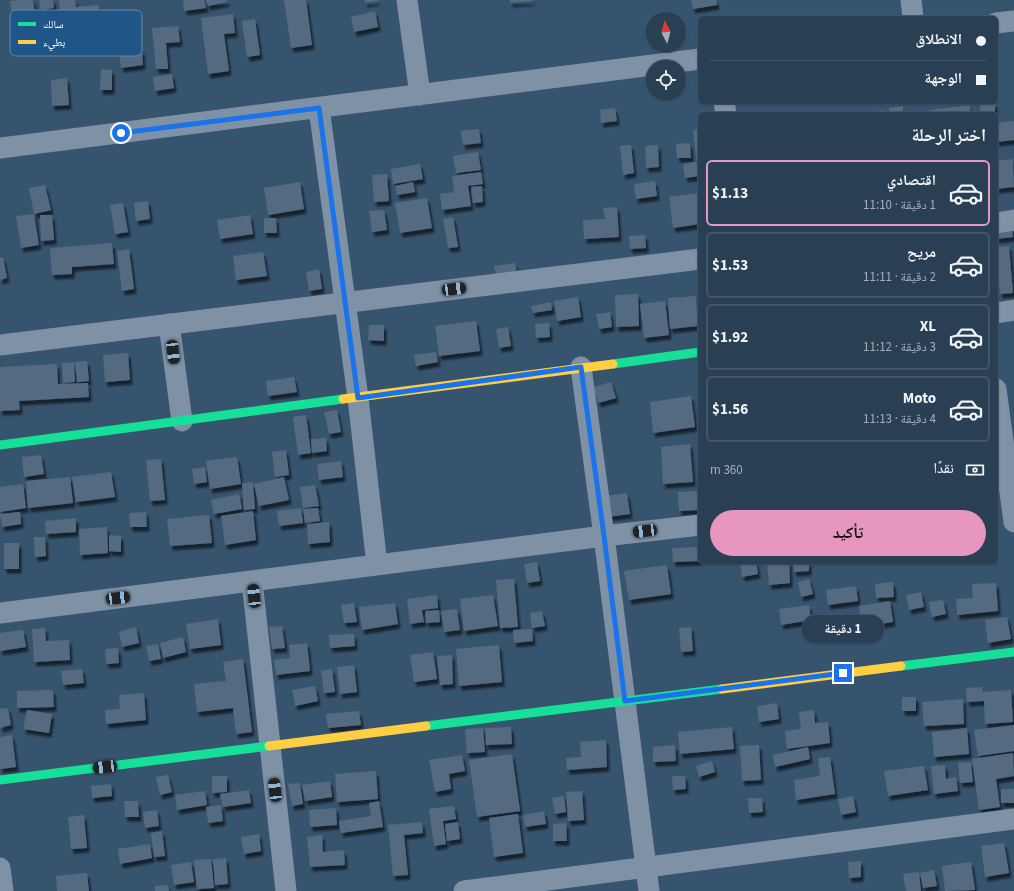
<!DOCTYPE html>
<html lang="ar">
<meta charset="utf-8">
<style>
body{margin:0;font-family:"Source Sans 3","Noto Naskh Arabic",sans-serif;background:#31465a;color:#f1f3f6;direction:rtl;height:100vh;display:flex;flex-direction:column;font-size:15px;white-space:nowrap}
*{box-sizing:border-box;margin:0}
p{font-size:13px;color:#a5afb8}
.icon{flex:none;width:22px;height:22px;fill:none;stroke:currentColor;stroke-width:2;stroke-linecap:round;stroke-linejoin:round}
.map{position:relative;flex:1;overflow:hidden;direction:ltr}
.sheet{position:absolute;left:698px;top:112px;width:300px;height:452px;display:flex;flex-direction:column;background:#293f53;border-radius:6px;box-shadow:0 1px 3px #0004,0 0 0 1px #45586a;direction:rtl}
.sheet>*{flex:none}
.banner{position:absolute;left:698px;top:16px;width:300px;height:88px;border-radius:6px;box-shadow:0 1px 3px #0004,0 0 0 1px #45586a;direction:rtl;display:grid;align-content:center;height:88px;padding:0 12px;background:#293f53}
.needle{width:26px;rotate:354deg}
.buttons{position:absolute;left:646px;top:12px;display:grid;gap:8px}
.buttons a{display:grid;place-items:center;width:40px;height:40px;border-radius:50%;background:#293f53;box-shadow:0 1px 3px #0004,0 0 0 1px #45586a;font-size:20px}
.end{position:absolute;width:18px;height:18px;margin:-9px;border:5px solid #1a73e8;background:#fff;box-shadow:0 0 0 2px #fff}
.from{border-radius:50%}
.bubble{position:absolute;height:28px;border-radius:14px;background:#293f53;box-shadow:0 1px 3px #0004,0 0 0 1px #45586a;font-size:13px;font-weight:700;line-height:28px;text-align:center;direction:rtl}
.car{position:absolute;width:12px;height:24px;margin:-12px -6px;border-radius:5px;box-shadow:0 0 3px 1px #0007;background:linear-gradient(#222 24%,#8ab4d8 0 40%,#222 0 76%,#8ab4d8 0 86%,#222 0)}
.banner b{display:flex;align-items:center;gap:14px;height:38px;font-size:15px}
.banner b+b{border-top:1px solid #45586a}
.banner i{width:10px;height:10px;background:#f1f3f6}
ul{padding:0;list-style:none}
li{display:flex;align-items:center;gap:12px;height:66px;margin:0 8px 6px;padding:0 4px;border:2px solid #45586a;border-radius:6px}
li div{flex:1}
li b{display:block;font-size:15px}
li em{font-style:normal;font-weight:700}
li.current{border-color:#e797bd}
li>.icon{width:36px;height:36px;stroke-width:1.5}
h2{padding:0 12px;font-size:18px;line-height:48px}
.pay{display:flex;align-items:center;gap:10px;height:44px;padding:0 12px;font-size:15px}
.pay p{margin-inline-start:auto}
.cta{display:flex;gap:8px;margin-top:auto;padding:8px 12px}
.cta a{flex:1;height:46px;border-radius:24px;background:#e797bd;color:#111;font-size:16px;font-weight:700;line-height:46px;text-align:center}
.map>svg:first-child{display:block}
</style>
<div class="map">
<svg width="1014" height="891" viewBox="0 0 1014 891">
<defs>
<filter id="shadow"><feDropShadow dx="2.5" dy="4.5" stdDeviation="1" flood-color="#0009"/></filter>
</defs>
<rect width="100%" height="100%" fill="#37546f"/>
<path fill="#536b80" filter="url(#shadow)" d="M20,0H33L35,14L12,17L10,1Z
M39,0H53L54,8L41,10Z
M59,0H75L76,7L99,5L100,22L61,25Z
M183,0H204L206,8L184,11Z
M206,0H227V2L208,6Z
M284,0H306L312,45L291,48Z
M365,0H378V1L365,3Z
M510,0H533V1L510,3Z
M691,0H716L717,5L693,9Z
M375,11L378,27L354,32L351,17Z
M233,14L235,33L224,34L229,71L208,74L201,18Z
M255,19L260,55L247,57L242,21Z
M178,26L180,42L166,43L168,69H156L152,28Z
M142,50L143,65L121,68L119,53Z
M101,69L112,70V90H100Z
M172,74L174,88L155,91L153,77Z
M67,78L69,105L52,106L51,80Z
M995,103V114H980V104Z
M969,105L971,114H930V110Z
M903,106V114H890L889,108Z
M615,108L617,121L601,123L600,110Z
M884,110V114H864V113Z
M1014,121V140L996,142V123Z
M479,129L481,143L463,145L461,131Z
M700,129V159H696L693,130Z
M690,143L691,158H677L676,144Z
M631,145L634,173L623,175L620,146Z
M658,145L659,167L646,168L645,146Z
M478,152L481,170L456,173L453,156Z
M1013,159L1014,187L996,189V161Z
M700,161V176L685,178L683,164Z
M420,164L423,179L393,184L391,169Z
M481,172L483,184L468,186L471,206L442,210L440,194L454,192L452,176Z
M387,174L389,201L374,202L372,175Z
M655,181L657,196L636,199L634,184Z
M300,182L304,209L268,215L264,188Z
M413,182L415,192L397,195L395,186Z
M45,185L51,210L34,214L29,188Z
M482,186L483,202L473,203L471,187Z
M700,193V224L673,228L669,197Z
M427,198L432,228L400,233L395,203Z
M148,201L150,219L136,221L134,203Z
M123,203L128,232L115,234L110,205Z
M617,207L619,237L584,239L583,220L605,219L603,208Z
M384,210L387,230L372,232L369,211Z
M34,214L39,245L21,248L16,216Z
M40,215H52L54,240L41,241Z
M250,215L253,234L220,239L217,220Z
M453,217L458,247L448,248L443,219Z
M264,218H276L277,233H264Z
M1012,227L1013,237L996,239V229Z
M645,235L646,248L630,249L629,236Z
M112,243L114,264L72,267V274L52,275L50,248Z
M1009,246L1013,293L1000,294L996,247Z
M129,249L134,289L122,291L117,251Z
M263,252L267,276L236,280L233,256Z
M3,257L7,278L0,280V258Z
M515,263L517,273L496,276L494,266Z
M319,269L322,289L309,291L306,272Z
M638,294L639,326L616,327L615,295Z
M696,296L698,326L670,329L668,298Z
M578,297L581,317L557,321L554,301Z
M665,301L669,335L644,338L640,304Z
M551,302L552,310L533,313L531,306Z
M698,310H700V323H699Z
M610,312L612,327L599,329L596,314Z
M476,321L480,351L439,356L435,326Z
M549,323L550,337L536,338L535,324Z
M369,325H384V341L368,340Z
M508,327L511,346L499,348L496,329Z
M436,352L438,362L416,366L414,355Z
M128,353L130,380L105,382L103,355Z
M87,361L89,381L77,382L75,362Z
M74,362L75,382L63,383L62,363Z
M57,364L58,384L88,383L89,397L19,401L20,410L0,411V367Z
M294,377L297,392L268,396L266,381Z
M611,382L616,398L598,403L594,387Z
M691,396L695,427L653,433L650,402Z
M337,410L341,432L329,434L324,412Z
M306,415L311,453L298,455L293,417Z
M326,438L327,451L312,453L311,439Z
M690,444L693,482L663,484L661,447Z
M286,450L289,475L275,477L272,452Z
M41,455L44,474L24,477L22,457Z
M237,457L241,484L210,489L206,461Z
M161,459L165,500L150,501L146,460Z
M341,461L343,477L319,480L317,464Z
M205,467L207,482L194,484L192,469Z
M700,467V491H699L697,468Z
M111,472L115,497L76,502L72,477Z
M70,477L73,503L28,508L26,481Z
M284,477L289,500L259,506L254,484Z
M253,482L255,509L244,510L242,483Z
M23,484L26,508L0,512V487Z
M315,485L319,506L303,508L300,487Z
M700,491V510L679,511L678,492Z
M627,493L630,514L608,517L606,496Z
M239,494L242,509L214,514L211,500Z
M301,508L303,523L279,526L277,511Z
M318,508L320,521L305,523L303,509Z
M253,511L256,540L225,545L221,516Z
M20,512L21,524L2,527L0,514Z
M146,512L147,527H130L129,513Z
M209,515L212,543L170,546L167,519Z
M76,518V532L46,534L45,521Z
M329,522L330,542L308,544L307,524Z
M107,527L108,553L80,555L79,529Z
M109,535L121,536V552L109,551Z
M34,537H45L46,556L35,557Z
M4,543H19V569H4Z
M700,547V561L673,562L672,548Z
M537,562L540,581L527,583L524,564Z
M740,562H756L758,574L742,577Z
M767,562H789L790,583L769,585Z
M793,562H809V571L794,572Z
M667,565L671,594L629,600L624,571Z
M514,579L518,627L500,628L496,580Z
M809,579L813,594L801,597L798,582Z
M893,582L894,597L876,598L875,584Z
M996,583L998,611L957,615L956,599L973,598L972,584Z
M856,586L858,601L828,605L826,590Z
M921,592L924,607L909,610L906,595Z
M437,595L438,608L422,610L424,622L410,624L407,599Z
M493,595L498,626L464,631L460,599Z
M943,600L946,614L932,617L929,602Z
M890,601L893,622L862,627L859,606Z
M354,603L357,622L344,623L341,605Z
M395,603L398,624L362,630L359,607Z
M809,605L811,620L781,625L779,609Z
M457,609L460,630L444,632L441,611Z
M439,610L440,622L426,623L425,611Z
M542,611L545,626L532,628L530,613Z
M1007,617L1011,639L988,643L985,620Z
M218,619L221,645L190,649L186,624Z
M282,626L285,648L272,649L269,627Z
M136,627L139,643L122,647L119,632Z
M691,627L693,651L681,652L679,628Z
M45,628L46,641L69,640L70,660L34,662L32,629Z
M532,629L533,641L514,643L513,630Z
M23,630L26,647L0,651V633Z
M354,634L355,646L330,648L329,635Z
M183,637L186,652L163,658L160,643Z
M307,643L310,671L276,675L274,660L290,658L289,645Z
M158,644L161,659L149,661L146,646Z
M499,645L502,682L459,686L456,649Z
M118,648L119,663L106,664L105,649Z
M433,652L437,679L414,682L410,655Z
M452,655L453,684L440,685L437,656Z
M243,659L252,732L236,734L233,708L197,712L194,684L226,681L223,662Z
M354,665L357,692L340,694L337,667Z
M82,669L84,683L63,685L61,671Z
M332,669L335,692L324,693L321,671Z
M315,686L318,701L295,706L292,690Z
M982,687L983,692L1011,690L1013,722L985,724L984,701L967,702L966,688Z
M53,690L54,707L17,708V691Z
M144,693L146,720L106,724L105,710L120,709L119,695Z
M902,697H916V711H902Z
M963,699L964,724L924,726L922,702Z
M777,703L779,719L759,722L757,706Z
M8,708L11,725L0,728V709Z
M27,710L52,714L49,733L23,729Z
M814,710L815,723L828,722L830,743L787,749L785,731L801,729L799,712Z
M359,711L361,725L328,728L326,714Z
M1014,725V751L978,756L974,730Z
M511,727L512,744L486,745L485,728Z
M732,727L734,749L680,754L678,732Z
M483,728L485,752L467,753L465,729Z
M967,728L969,754L934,757L932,732Z
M12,735L16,767L0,769V737Z
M606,740L607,767L567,770L566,758L581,757L580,742Z
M675,745L676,761L653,762V747Z
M759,745L761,780L742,781L740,746Z
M808,747L810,759L775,767L773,755Z
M1013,753L1014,776L996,779L1000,807L979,810L972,759Z
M512,754L520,811L477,817L469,760Z
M462,755L465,771L449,774L451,789L435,792L429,760Z
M830,757L835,794L796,800L794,780L820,776L818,758Z
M712,761L715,772L699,777L696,766Z
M971,762L973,782L960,783L958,763Z
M945,765L946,779L956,777L958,791L934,794L931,766Z
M924,766L928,790L888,796L884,771Z
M376,771L378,799L337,802L335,774Z
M168,775L172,792L160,795L156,777Z
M212,776H227V792L212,793Z
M672,776H685L686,789L673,790Z
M330,781L332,797L305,801L302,785Z
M300,783L303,804L292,806L288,784Z
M111,784L112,796L92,798L91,786Z
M1001,789H1014V803H1001Z
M249,790L251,803L223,807L220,794Z
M205,791L207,805L177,810L175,795Z
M582,791L584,820L568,821L566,792Z
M564,796L566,812L555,814L552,798Z
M853,796L856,812L841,815L838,799Z
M748,798H762L763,812L749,813Z
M124,801H138L139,817H125Z
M379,801L383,827L341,833L339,821L371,816L369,803Z
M221,805L223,821L208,823L206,807Z
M454,806L456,819L443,821L446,844L434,846L429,809Z
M336,808L337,825L310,827L309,810Z
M157,810L159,826L145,828L143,812Z
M544,811L546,824L525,827L523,815Z
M518,814L523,853L494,857L489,818Z
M84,815L87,848L71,849L68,817Z
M422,822L423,833L404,835L408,875L393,876L388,825Z
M458,822L460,839L447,841L445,824Z
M566,823L567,841H553V824Z
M162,831L165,856L154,857L151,833Z
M259,834L261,851L244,854L241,837Z
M322,835L323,852L344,850L345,865L310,867L307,837Z
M1004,843L1009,873L985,877L981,846Z
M150,844L152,858L120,864L118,849Z
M226,858L228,884L215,885L213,859Z
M211,859L214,888L197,889L194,860Z
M861,861V877L849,878L848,862Z
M191,862L194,882L174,885L171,865Z
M971,862L975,890L945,891L942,866Z
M934,870L937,886L923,888L920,873Z
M919,872L921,891H906L903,874Z
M87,873L89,891H57L56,876Z
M168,885L169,891H155V886Z"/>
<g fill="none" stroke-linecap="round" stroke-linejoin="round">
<path stroke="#7e91a5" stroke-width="21" d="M407,0L420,95
M911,0L913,18
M996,23L1014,21
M724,102L726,114
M319,108L358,398L377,565
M0,148L700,59
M996,223L1014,220
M996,313L1014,310
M169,324L182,421
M0,345L700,259
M581,367L604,536L649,891
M996,389L1014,522
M252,581L286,891
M0,613L604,536L700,525
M0,868L3,891
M464,891L1014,819"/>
<path stroke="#16e098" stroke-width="9" d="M613,364L700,352
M0,445L343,399
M901,666L1014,652
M426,726L722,689
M0,780L269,746"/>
<path stroke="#ffcf43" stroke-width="9" d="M343,399L613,364
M722,689L901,666
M269,746L426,726"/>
</g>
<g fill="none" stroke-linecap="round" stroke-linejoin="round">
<path stroke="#1a73e8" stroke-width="5" d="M121,133L319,108L358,398L581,367L604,536L625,701L843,673"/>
</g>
<rect x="10" y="10" width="132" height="46" rx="6" fill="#1f5587" stroke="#6288ab" stroke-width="1"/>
<rect x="18" y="22" width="18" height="4" fill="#16e098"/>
<rect x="18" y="40" width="18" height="4" fill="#ffcf43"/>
<g font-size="11" fill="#fff">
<text x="43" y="28">سالك</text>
<text x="43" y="46">بطيء</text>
</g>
</svg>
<div class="buttons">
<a><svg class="needle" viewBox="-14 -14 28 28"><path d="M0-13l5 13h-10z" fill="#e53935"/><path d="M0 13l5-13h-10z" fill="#a5afb8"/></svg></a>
<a><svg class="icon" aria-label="locate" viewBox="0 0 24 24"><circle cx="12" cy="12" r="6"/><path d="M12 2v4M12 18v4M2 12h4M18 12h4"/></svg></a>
</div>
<i class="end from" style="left:121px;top:133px"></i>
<i class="end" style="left:843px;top:673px"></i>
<div class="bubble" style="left:802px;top:615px;width:82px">1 دقيقة</div>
<i class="car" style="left:454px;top:289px;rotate:83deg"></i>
<i class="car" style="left:173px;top:352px;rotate:173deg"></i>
<i class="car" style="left:645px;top:531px;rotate:263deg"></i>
<i class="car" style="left:254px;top:596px;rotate:354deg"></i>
<i class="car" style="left:118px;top:598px;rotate:83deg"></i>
<i class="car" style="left:105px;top:767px;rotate:263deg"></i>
<i class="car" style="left:275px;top:790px;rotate:354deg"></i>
<div class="banner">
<b><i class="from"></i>الانطلاق</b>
<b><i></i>الوجهة</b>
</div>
<section class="sheet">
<h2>اختر الرحلة</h2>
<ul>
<li class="current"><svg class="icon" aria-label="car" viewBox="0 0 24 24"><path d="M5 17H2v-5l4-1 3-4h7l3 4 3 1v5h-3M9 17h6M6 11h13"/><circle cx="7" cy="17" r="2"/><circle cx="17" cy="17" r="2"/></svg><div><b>اقتصادي</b><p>1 دقيقة · 11:10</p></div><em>$1.13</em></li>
<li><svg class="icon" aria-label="car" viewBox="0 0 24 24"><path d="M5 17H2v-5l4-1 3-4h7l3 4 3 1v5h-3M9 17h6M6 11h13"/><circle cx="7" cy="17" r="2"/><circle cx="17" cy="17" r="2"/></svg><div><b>مريح</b><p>2 دقيقة · 11:11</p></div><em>$1.53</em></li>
<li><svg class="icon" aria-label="car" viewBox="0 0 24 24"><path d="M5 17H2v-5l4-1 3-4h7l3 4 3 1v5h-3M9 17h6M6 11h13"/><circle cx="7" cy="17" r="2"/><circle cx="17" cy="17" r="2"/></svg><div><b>XL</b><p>3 دقيقة · 11:12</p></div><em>$1.92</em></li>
<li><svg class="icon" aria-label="car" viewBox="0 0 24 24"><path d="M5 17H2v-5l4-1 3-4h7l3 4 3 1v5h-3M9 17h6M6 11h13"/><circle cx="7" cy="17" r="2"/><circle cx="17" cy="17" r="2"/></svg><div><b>Moto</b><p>4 دقيقة · 11:13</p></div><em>$1.56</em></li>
</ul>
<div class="pay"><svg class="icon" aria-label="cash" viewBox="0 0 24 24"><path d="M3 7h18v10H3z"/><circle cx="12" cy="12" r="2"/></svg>نقدًا<p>360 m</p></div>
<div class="cta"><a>تأكيد</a></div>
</section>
</div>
